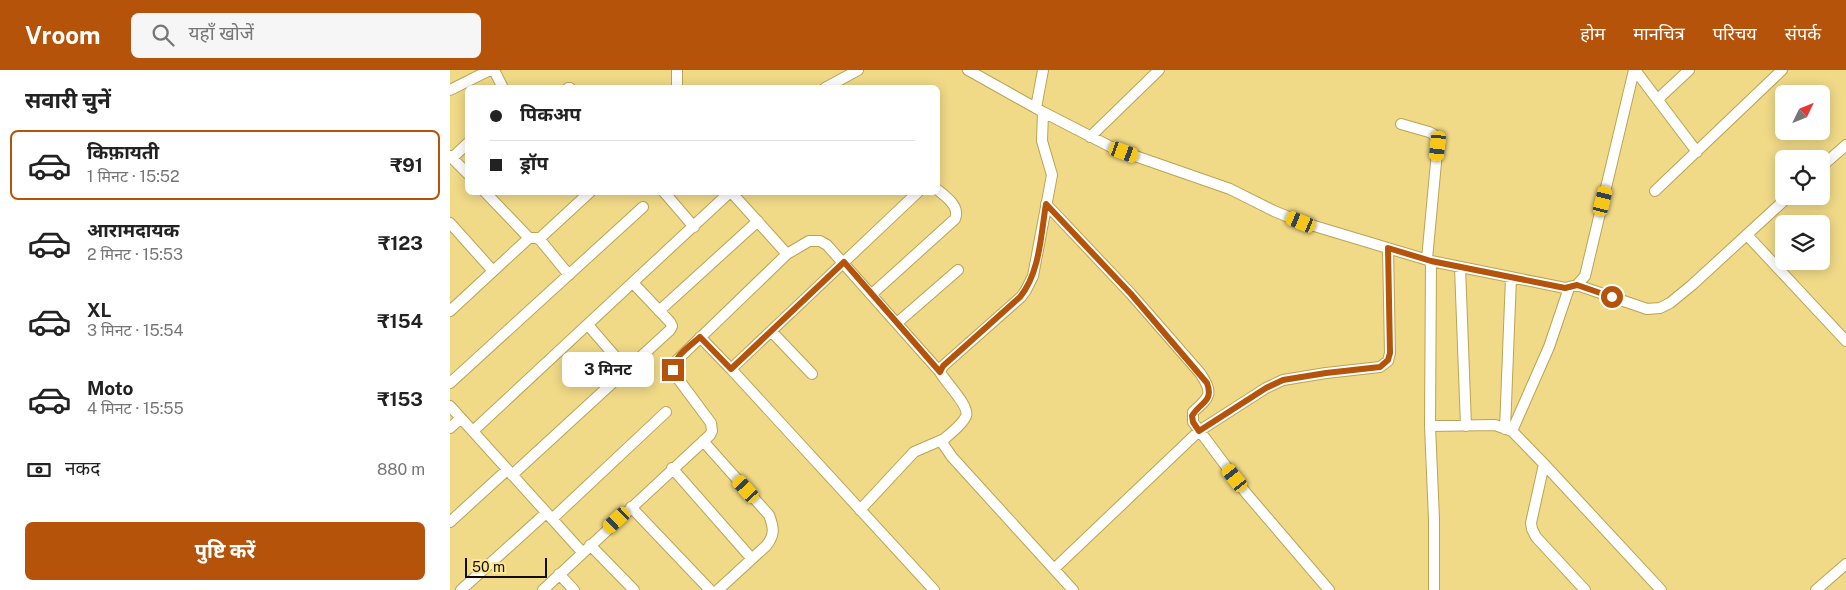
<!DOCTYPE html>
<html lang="hi">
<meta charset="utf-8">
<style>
body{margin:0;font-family:"Public Sans","Noto Sans Devanagari",sans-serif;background:#f6f6f6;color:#222;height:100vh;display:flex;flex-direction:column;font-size:19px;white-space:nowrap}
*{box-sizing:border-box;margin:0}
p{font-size:16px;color:#767676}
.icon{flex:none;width:28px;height:28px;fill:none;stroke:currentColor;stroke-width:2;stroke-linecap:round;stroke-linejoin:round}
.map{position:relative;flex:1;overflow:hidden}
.details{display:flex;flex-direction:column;background:#fff;width:450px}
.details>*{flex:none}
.banner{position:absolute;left:15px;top:15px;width:475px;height:110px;border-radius:8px;box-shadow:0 2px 12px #0003;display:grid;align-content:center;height:110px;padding:0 25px;background:#fff}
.needle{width:32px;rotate:47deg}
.buttons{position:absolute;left:1325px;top:15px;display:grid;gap:10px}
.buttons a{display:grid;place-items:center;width:55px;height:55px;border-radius:8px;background:#fff;box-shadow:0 2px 12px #0003;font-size:25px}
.scale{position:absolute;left:15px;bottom:12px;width:82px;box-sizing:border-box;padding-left:5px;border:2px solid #120c00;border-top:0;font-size:14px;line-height:18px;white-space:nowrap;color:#120c00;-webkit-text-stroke:4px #fde794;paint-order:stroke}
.end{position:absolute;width:22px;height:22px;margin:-11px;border:6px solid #b45309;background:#fff;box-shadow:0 0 0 2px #fff}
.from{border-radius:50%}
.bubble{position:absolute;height:35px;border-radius:8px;background:#fff;box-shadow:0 2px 12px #0003;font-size:16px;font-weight:700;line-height:35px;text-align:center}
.car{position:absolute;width:15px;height:30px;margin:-15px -8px;border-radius:6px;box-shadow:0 0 4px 1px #0007;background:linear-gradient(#f5c518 24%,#345 0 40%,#f5c518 0 76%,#345 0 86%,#f5c518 0)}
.banner b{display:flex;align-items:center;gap:18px;height:48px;font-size:19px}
.banner b+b{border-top:1px solid #e0e0e0}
.banner i{width:12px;height:12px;background:#222}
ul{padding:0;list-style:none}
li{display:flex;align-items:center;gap:15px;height:70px;margin:0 10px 8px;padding:0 15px;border:2px solid transparent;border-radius:8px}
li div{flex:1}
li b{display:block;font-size:19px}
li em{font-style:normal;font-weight:700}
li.current{border-color:#b45309}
li>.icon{width:45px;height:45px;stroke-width:1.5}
h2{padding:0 25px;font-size:22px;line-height:60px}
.pay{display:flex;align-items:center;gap:12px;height:55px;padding:0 25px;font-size:19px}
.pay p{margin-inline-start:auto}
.button{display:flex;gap:10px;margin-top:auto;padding:10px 25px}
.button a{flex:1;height:58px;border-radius:8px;background:#b45309;color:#fff;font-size:20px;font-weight:700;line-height:58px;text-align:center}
header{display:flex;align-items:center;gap:30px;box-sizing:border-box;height:70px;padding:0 25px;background:#b45309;color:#fff}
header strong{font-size:24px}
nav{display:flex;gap:28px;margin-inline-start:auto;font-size:18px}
.search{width:350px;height:45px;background:#f6f6f6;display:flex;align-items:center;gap:12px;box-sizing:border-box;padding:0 18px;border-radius:8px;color:#767676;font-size:19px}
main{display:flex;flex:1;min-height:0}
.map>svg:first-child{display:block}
</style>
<header>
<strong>Vroom</strong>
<div class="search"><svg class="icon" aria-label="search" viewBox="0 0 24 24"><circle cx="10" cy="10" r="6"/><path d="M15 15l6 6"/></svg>यहाँ खोजें</div>
<nav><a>होम</a><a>मानचित्र</a><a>परिचय</a><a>संपर्क</a></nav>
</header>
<main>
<section class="details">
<h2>सवारी चुनें</h2>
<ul>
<li class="current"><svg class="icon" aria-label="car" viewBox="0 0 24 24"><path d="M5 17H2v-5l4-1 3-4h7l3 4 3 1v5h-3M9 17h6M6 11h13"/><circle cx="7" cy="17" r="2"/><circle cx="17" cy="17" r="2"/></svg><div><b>किफ़ायती</b><p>1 मिनट · 15:52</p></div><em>₹91</em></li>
<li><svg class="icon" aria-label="car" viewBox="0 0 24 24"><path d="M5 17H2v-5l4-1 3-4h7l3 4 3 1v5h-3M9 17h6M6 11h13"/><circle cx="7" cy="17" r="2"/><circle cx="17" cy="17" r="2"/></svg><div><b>आरामदायक</b><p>2 मिनट · 15:53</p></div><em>₹123</em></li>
<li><svg class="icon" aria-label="car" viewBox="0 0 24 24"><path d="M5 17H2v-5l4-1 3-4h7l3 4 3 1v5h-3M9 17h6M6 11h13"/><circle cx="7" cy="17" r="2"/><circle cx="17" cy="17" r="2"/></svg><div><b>XL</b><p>3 मिनट · 15:54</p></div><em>₹154</em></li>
<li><svg class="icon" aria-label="car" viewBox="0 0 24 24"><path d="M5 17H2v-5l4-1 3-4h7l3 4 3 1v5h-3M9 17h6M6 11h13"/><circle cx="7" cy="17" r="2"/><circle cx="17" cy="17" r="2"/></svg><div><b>Moto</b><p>4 मिनट · 15:55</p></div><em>₹153</em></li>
</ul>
<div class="pay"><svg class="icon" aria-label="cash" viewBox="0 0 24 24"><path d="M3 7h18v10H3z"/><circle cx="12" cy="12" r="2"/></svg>नकद<p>880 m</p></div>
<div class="button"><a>पुष्टि करें</a></div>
</section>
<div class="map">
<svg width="1396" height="520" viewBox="0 0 1396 520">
<rect width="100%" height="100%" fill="#f0d987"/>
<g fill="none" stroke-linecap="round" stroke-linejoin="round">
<defs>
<path id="minor" d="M44,0L53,18
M227,0V18
M518,0L593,42L665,79L780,119L824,141L851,152L981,191L1115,218L1127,215L1135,206L1184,0
M1185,0L1247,82
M118,18H120
M375,18L408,0
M0,20L40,0
M1208,29L1239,0
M586,38L593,0
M593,42L592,71L602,105L583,206L576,220L571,227L493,296L490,302C495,312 520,336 516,346C513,354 501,363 494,369L493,374L502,387L623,520
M951,54L979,62L983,64L988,71L977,189
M640,67L709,0
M0,86L18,104
M2,88L18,73
M1371,97L1396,75
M1205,121L1332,0
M35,122L79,168
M214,122L244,157
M281,122L337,184
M596,134L681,224L750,303C764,324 760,327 743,342V352L796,423L879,520
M0,153L43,201
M1297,165L1396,271
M89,169L140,122
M981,191L980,356L984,449V520
M1010,197L1016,356
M1127,215L1197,239L1210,238L1220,233L1242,215L1339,126
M422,224L505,149C510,136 497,128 488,120
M0,241L79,168H87L91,171L119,205
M209,241L308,151
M447,253L508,200
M138,255L176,299
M321,261L362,304
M250,267L281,299L484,520
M281,299L468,122
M0,313L193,137
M0,336L132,482
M980,356L1045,355L1062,361L1094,394L1211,520
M0,358L11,348
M1055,359L1061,207
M23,361L280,122
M1062,361L1099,277L1119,218
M253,371L319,445C324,458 325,465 316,476L268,520
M1094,394L1081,453L1082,459L1086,467L1135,520
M222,398L302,489
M62,405L220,260L222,256L220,252L183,213
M181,437L260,520
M410,440L464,382L494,369
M102,449L216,342
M0,452L57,400
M140,475L184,520
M604,499L749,361L816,318L833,310L876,303L930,297L938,291L940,283L938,178
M109,504L124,520
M11,520L96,443
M93,520L260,365L262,361L261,353L226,306L223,300L224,293L337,184L359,171H370L377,175L490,302
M1366,520L1396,494"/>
</defs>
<use href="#minor" stroke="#baa453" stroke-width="12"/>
<use href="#minor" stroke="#fff" stroke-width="10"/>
</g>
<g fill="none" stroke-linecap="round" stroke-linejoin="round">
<path stroke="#b45309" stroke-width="6" d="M223,300C224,286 240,276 250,267L281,299L394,192L490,302L493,296L570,227C590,203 591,163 596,134L681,224L757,313C764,332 750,332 742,346L743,352L749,361L816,318L833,310L876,303L930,297L938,290L940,283L938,178L981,191L1115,218L1127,215L1162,227"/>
</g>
</svg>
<div class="buttons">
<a><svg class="needle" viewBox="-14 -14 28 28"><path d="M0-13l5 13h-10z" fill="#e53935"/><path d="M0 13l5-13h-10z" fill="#767676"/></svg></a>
<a><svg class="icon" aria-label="locate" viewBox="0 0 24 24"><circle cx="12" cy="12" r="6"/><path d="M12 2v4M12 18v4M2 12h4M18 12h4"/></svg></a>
<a><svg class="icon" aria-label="layers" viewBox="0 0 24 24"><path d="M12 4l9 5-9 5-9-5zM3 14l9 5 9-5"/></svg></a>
</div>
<div class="scale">50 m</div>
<i class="end from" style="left:1162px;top:227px"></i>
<i class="end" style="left:223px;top:300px"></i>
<div class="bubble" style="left:112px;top:282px;width:92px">3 मिनट</div>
<i class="car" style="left:988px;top:76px;rotate:186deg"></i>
<i class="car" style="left:674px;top:82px;rotate:110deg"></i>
<i class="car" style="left:1153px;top:131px;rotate:14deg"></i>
<i class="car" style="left:851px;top:152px;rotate:292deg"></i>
<i class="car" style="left:785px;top:408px;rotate:322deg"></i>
<i class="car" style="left:296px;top:419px;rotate:318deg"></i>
<i class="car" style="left:167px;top:450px;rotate:227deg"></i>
<div class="banner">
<b><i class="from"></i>पिकअप</b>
<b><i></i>ड्रॉप</b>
</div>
</div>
</main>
